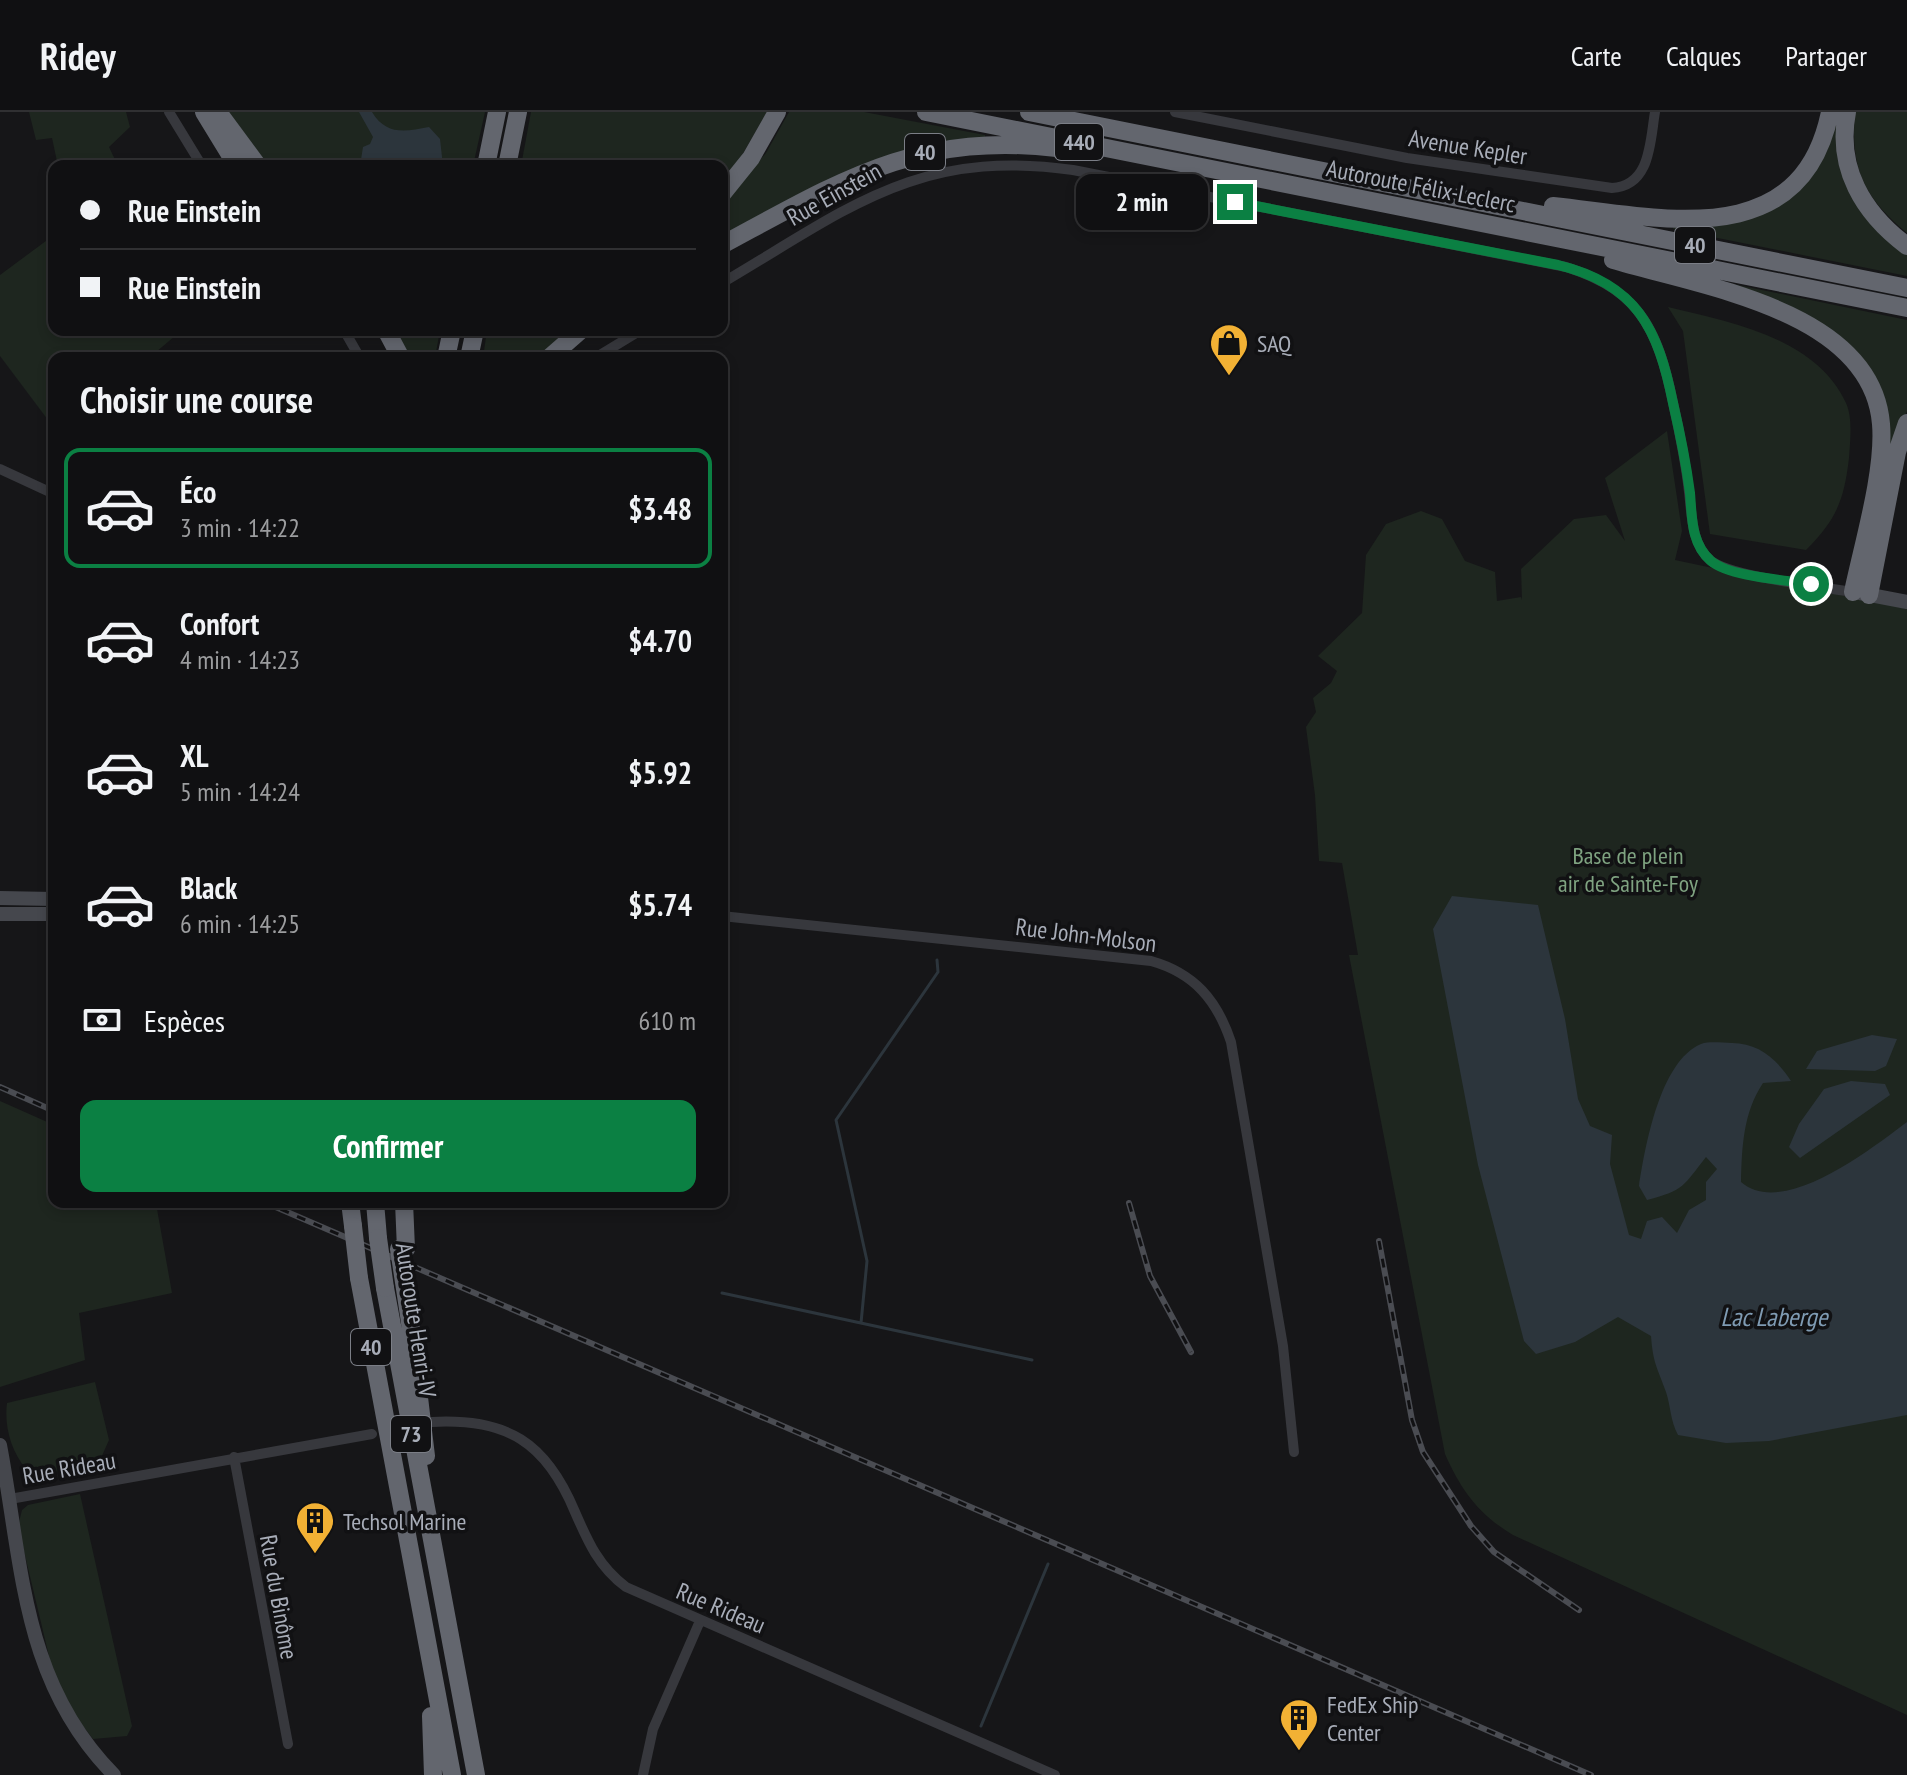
<!DOCTYPE html>
<html lang="fr">
<meta charset="utf-8">
<style>
body{margin:0;font-family:"PT Sans Narrow",sans-serif;background:#19191b;color:#f1f3f6;height:100vh;display:flex;flex-direction:column;font-size:30px;white-space:nowrap}
*{box-sizing:border-box;margin:0}
p{font-size:26px;color:#9c9d9f}
.icon{flex:none;width:44px;height:44px;fill:none;stroke:currentColor;stroke-width:2;stroke-linecap:round;stroke-linejoin:round}
.map{position:relative;flex:1;overflow:hidden}
.sheet{position:absolute;left:48px;top:240px;width:680px;height:856px;display:flex;flex-direction:column;background:#101012;border-radius:16px;box-shadow:0 4px 12px #0003,0 0 0 2px #303032}
.sheet>*{flex:none}
.banner{position:absolute;left:48px;top:48px;width:680px;height:176px;border-radius:16px;box-shadow:0 4px 12px #0003,0 0 0 2px #303032;display:grid;align-content:center;height:176px;padding:0 32px;background:#101012}
.end{position:absolute;width:36px;height:36px;margin:-18px;border:10px solid #0b8043;background:#fff;box-shadow:0 0 0 4px #fff}
.from{border-radius:50%}
.bubble{position:absolute;height:56px;border-radius:16px;background:#101012;box-shadow:0 4px 12px #0003,0 0 0 2px #303032;font-size:26px;font-weight:600;line-height:56px;text-align:center}
.banner b{display:flex;align-items:center;gap:28px;height:76px;font-size:30px}
.banner b+b{border-top:2px solid #303032}
.banner i{width:20px;height:20px;background:#f1f3f6}
ul{padding:0;list-style:none}
li{display:flex;align-items:center;gap:24px;height:120px;margin:0 16px 12px;padding:0 16px;border:4px solid transparent;border-radius:16px}
li div{flex:1}
li b{display:block;font-size:30px}
li em{font-style:normal;font-weight:600}
li.active{border-color:#0b8043}
li>.icon{width:72px;height:72px;stroke-width:1.5}
h2{padding:0 32px;font-size:36px;line-height:96px}
.pay{display:flex;align-items:center;gap:20px;height:88px;padding:0 32px;font-size:30px}
.pay p{margin-inline-start:auto}
.cta{display:flex;gap:16px;margin-top:auto;padding:16px 32px}
.cta a{flex:1;height:92px;border-radius:16px;background:#0b8043;color:#fff;font-size:32px;font-weight:600;line-height:92px;text-align:center}
header{display:flex;align-items:center;gap:48px;box-sizing:border-box;height:112px;padding:0 40px;background:#101012;border-bottom:2px solid #303032}
header strong{font-size:38px}
nav{display:flex;gap:44px;margin-inline-start:auto;font-size:28px}
.map>svg:first-child{display:block}
</style>
<header>
<strong>Ridey</strong>
<nav><a>Carte</a><a>Calques</a><a>Partager</a></nav>
</header>
<div class="map">
<svg width="1907" height="1663" viewBox="0 0 1907 1663">
<rect width="100%" height="100%" fill="#161618"/>
<path fill="#1e261f" d="M29,0H126L130,15L109,35L118,54H58L52,26L36,28Z
M228,0H485L473,54H268Z
M531,0H767L741,45L722,68V54H521Z
M789,0H864L985,23V27L899,40L869,50L722,128V93L766,41Z
M1837,0H1842L1839,38L1907,140V164L1673,117L1674,113L1797,81L1827,39Z
M1855,0H1907V121C1864,85 1850,57 1855,0Z
M54,123V218H182L149,246H54V316L0,244V163Z
M1733,172L1907,208V299L1892,338H1887L1874,267Z
M1668,195C1731,210 1816,226 1846,291C1853,306 1850,330 1849,346C1844,389 1836,408 1806,438L1710,422L1683,219Z
M394,218H440L435,246H409Z
M487,218H570L540,246H483Z
M1667,319L1682,419L1675,448L1907,497V1603L1513,1423C1478,1402 1461,1378 1445,1342L1349,843H1358L1342,751L1319,749L1315,683L1306,615L1316,600L1313,586L1331,571L1337,559L1318,544L1362,501L1366,443L1386,412L1421,399L1442,407L1465,449L1495,460L1497,489L1521,485L1522,488L1521,457L1574,407L1606,403L1625,429L1605,366Z
M0,989L54,1013V1090H160L157,1097L172,1181L79,1201L85,1248L0,1275Z
M95,1270L109,1328L101,1346L52,1361L26,1357C11,1339 4,1314 7,1291Z
M80,1382L132,1614L127,1624L93,1627L66,1592L54,1565L18,1414L22,1398L28,1393Z"/>
<path fill="#2c353c" d="M359,0H372C386,23 404,20 429,15L440,27L443,54H360L363,35L370,32L373,25Z
M1452,784L1538,793L1565,907L1578,987L1590,1014L1612,1023L1610,1052L1629,1123L1641,1127L1647,1109L1662,1105L1677,1121L1689,1098L1706,1088V1070L1717,1057L1706,1045C1683,1074 1685,1078 1647,1088L1639,1074C1645,1035 1660,949 1701,932C1710,929 1722,931 1732,931C1758,931 1777,947 1791,969L1763,971C1743,1001 1742,1035 1741,1070C1783,1107 1872,1036 1907,1010V1303L1769,1329L1726,1331L1678,1323C1670,1308 1671,1295 1666,1280C1657,1255 1653,1251 1651,1224L1618,1205L1575,1230L1536,1242L1524,1229L1478,1053L1433,817Z
M1872,923L1897,927L1886,954L1875,959L1806,957L1817,939Z
M1851,969L1885,972L1890,983L1800,1046L1789,1035L1799,1012L1824,977Z"/>
<g fill="none" stroke-linecap="round" stroke-linejoin="round">
<path stroke="#2c353c" stroke-width="3" d="M722,1181L1032,1248
M861,1211L867,1149L836,1008L938,860L937,848
M981,1614L1048,1452"/>
<path stroke="#37383d" stroke-width="10" d="M169,0L202,54
M1175,0L1407,46L1612,76C1651,74 1650,29 1655,0
M722,171C848,97 917,36 1073,58L1566,155C1643,179 1659,222 1674,295C1680,323 1686,351 1689,380C1692,403 1691,431 1710,448C1730,465 1824,475 1853,480
M344,218L360,246
M595,246L641,218
M0,357L54,382
M722,804L1151,849C1194,861 1217,888 1231,930L1283,1234L1294,1340
M432,1310C507,1306 546,1330 575,1400C588,1430 599,1455 626,1475L1055,1663
M234,1345L288,1632
M10,1387L372,1322
M643,1663L653,1617L700,1509"/>
<path stroke="#45474d" stroke-width="14" d="M1860,481L1907,490
M0,786L54,787
M0,802H54
M0,1333C23,1455 22,1570 114,1663"/>
<path stroke="#63666e" stroke-width="18" d="M204,0L237,54
M218,0L258,54
M926,0L1907,196
M1029,0L1907,176
M1847,0C1836,56 1863,101 1907,134
M486,54L497,0
M507,54L518,0
M722,82L751,46L777,0
M1553,94C1659,105 1801,143 1830,0
M722,133C841,69 916,20 1057,36
M1613,148C1699,174 1872,198 1881,312C1885,359 1863,432 1853,480
M386,218L401,246
M446,246L452,218
M469,246L475,218
M549,246L581,218
M1869,483L1897,340L1907,311
M350,1090L353,1114
M375,1090L378,1126
M404,1090L406,1137
M359,1166L452,1663
M385,1176L476,1663
M410,1210L426,1344
M431,1604L433,1663"/>
<defs>
<path id="rail" d="M0,975L54,999
M264,1090L1591,1663
M1129,1091L1150,1164L1191,1240
M1379,1129L1412,1308L1423,1340L1471,1414L1494,1440L1579,1498"/>
</defs>
<use href="#rail" stroke="#4a4c52" stroke-width="6"/>
<use href="#rail" stroke="#111113" stroke-width="3" stroke-dasharray="9" stroke-linecap="butt"/>
<path stroke="#63666e" stroke-width="18" d="M353,1114L359,1166
M378,1126L385,1176
M399,1137L410,1210"/>
</g>
<g fill="none" stroke-linecap="round" stroke-linejoin="round">
<path stroke="#0b8043" stroke-width="10" d="M1235,90L1558,153C1637,172 1658,217 1673,291C1680,321 1686,351 1690,381C1692,405 1691,432 1711,449C1730,465 1786,468 1811,472"/>
</g>
<defs>
<symbol id="shop-pin" viewBox="-11 -11 22 30"><path d="M0 17L-7.5 6A9.5 9.5 0 1 1 7.5 6Z" fill="#f2b134" stroke="#111113"/><path d="M-5-2.5h2.3a2.7 3.5 0 0 1 5.4 0H5L5.5 6h-11ZM-1.5-2.5h3a1.5 2.3 0 0 0-3 0Z" fill="#111"/></symbol>
<symbol id="building-pin" viewBox="-11 -11 22 30"><path d="M0 17L-7.5 6A9.5 9.5 0 1 1 7.5 6Z" fill="#f2b134" stroke="#111113"/><path d="M-4-6H4V6H1V3H-1V6H-4ZM-2.5-4.3h1.7v1.8h-1.7ZM.8-4.3h1.7v1.8H.8ZM-2.5-1h1.7V.8h-1.7ZM.8-1h1.7V.8H.8Z" fill="#111"/></symbol>
</defs>
<g fill-rule="evenodd">
<use href="#shop-pin" x="1207" y="209" width="44" height="60"/>
<use href="#building-pin" x="293" y="1387" width="44" height="60"/>
<use href="#building-pin" x="1277" y="1584" width="44" height="60"/>
</g>
<g text-anchor="middle" dominant-baseline="central" stroke-width="7" stroke-linejoin="round" paint-order="stroke">
<g fill="#111113" stroke="#7b7e86" stroke-width="2">
<rect x="1055" y="12" width="48" height="36" rx="6"/>
<rect x="905" y="22" width="40" height="36" rx="6"/>
<rect x="1675" y="115" width="40" height="36" rx="6"/>
<rect x="351" y="1217" width="40" height="36" rx="6"/>
<rect x="391" y="1304" width="40" height="36" rx="6"/>
</g>
<g font-size="22" font-weight="bold" fill="#a8adb8">
<text x="1079" y="30">440</text>
<text x="925" y="40">40</text>
<text x="1695" y="133">40</text>
<text x="371" y="1235">40</text>
<text x="411" y="1322">73</text>
</g>
<g font-size="24" fill="#a8adb8" stroke="#111113">
<text transform="translate(1468 35) rotate(9)">Avenue Kepler</text>
<text transform="translate(1421 74) rotate(11)">Autoroute Félix-Leclerc</text>
<text transform="translate(834 82) rotate(-29)">Rue Einstein</text>
<text transform="translate(1086 823) rotate(7)">Rue John-Molson</text>
<text transform="translate(416 1208) rotate(81)">Autoroute Henri-IV</text>
<text transform="translate(69 1356) rotate(-10)">Rue Rideau</text>
<text transform="translate(279 1485) rotate(80)">Rue du Binôme</text>
<text transform="translate(721 1496) rotate(23)">Rue Rideau</text>
</g>
<g font-size="24" fill="#a8adb8" stroke="#111113" text-anchor="start">
<text x="1257" y="231">SAQ</text>
<text x="343" y="1409">Techsol Marine</text>
<text x="1327" y="1592">FedEx Ship<tspan x="1327" dy="28">Center</tspan></text>
</g>
<g font-size="24" fill="#7fa381" stroke="#111113">
<text x="1628" y="743">Base de plein<tspan x="1628" dy="28">air de Sainte-Foy</tspan></text>
</g>
<g font-size="26" font-style="italic" fill="#7f9bb3" stroke="#111113">
<text x="1774" y="1204">Lac Laberge</text>
</g>
</g>
</svg>
<i class="end from" style="left:1811px;top:472px"></i>
<i class="end" style="left:1235px;top:90px"></i>
<div class="bubble" style="left:1076px;top:62px;width:132px">2 min</div>
<div class="banner">
<b><i class="from"></i>Rue Einstein</b>
<b><i></i>Rue Einstein</b>
</div>
<section class="sheet">
<h2>Choisir une course</h2>
<ul>
<li class="active"><svg class="icon" aria-label="car" viewBox="0 0 24 24"><path d="M5 17H2v-5l4-1 3-4h7l3 4 3 1v5h-3M9 17h6M6 11h13"/><circle cx="7" cy="17" r="2"/><circle cx="17" cy="17" r="2"/></svg><div><b>Éco</b><p>3 min · 14:22</p></div><em>$3.48</em></li>
<li><svg class="icon" aria-label="car" viewBox="0 0 24 24"><path d="M5 17H2v-5l4-1 3-4h7l3 4 3 1v5h-3M9 17h6M6 11h13"/><circle cx="7" cy="17" r="2"/><circle cx="17" cy="17" r="2"/></svg><div><b>Confort</b><p>4 min · 14:23</p></div><em>$4.70</em></li>
<li><svg class="icon" aria-label="car" viewBox="0 0 24 24"><path d="M5 17H2v-5l4-1 3-4h7l3 4 3 1v5h-3M9 17h6M6 11h13"/><circle cx="7" cy="17" r="2"/><circle cx="17" cy="17" r="2"/></svg><div><b>XL</b><p>5 min · 14:24</p></div><em>$5.92</em></li>
<li><svg class="icon" aria-label="car" viewBox="0 0 24 24"><path d="M5 17H2v-5l4-1 3-4h7l3 4 3 1v5h-3M9 17h6M6 11h13"/><circle cx="7" cy="17" r="2"/><circle cx="17" cy="17" r="2"/></svg><div><b>Black</b><p>6 min · 14:25</p></div><em>$5.74</em></li>
</ul>
<div class="pay"><svg class="icon" aria-label="cash" viewBox="0 0 24 24"><path d="M3 7h18v10H3z"/><circle cx="12" cy="12" r="2"/></svg>Espèces<p>610 m</p></div>
<div class="cta"><a>Confirmer</a></div>
</section>
</div>
